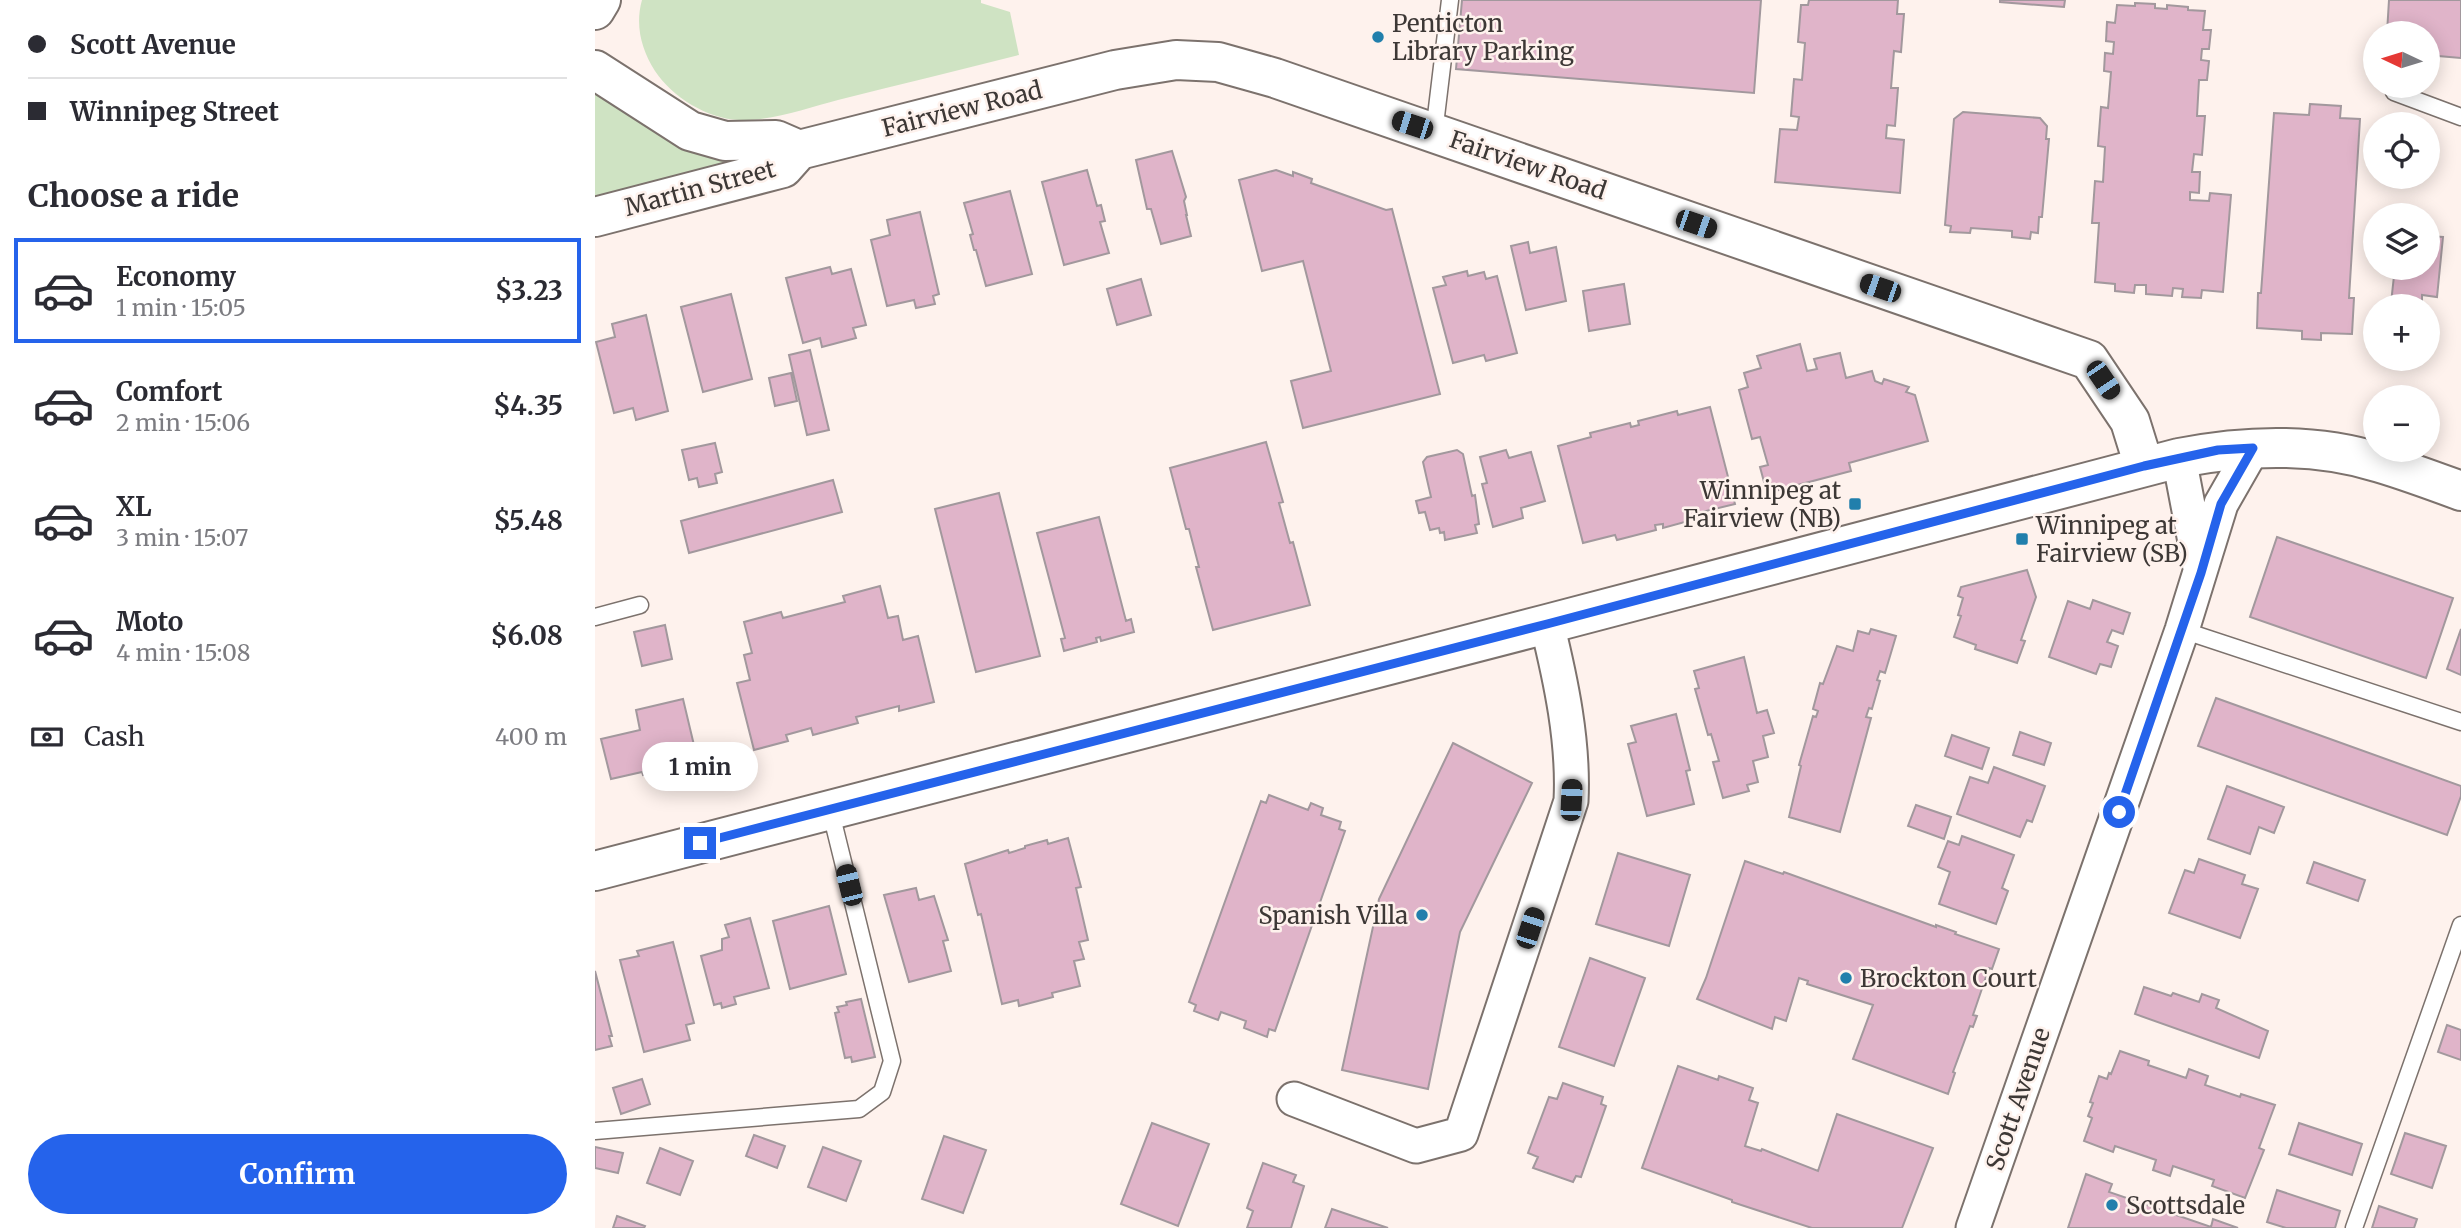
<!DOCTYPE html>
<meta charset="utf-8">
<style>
body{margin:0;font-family:Merriweather,serif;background:#f7f7f7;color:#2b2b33;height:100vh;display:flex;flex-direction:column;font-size:26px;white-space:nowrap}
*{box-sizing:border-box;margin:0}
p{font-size:23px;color:#7c7c81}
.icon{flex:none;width:38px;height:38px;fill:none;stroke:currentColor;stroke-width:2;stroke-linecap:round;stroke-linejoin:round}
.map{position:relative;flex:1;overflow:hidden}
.drawer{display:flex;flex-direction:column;background:#fff;width:595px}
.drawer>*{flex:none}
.guide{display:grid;align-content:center;height:154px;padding:0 28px;background:#fff}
.needle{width:46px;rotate:274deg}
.fabs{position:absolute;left:1768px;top:21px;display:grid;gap:14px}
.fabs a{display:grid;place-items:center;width:77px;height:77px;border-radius:50%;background:#fff;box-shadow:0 4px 18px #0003;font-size:35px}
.end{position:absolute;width:32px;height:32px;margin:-16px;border:9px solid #2563eb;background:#fff;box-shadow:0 0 0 4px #fff}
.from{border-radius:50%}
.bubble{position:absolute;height:49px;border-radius:24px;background:#fff;box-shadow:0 4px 18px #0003;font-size:23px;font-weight:700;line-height:49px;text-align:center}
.car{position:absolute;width:21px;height:42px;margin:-21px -10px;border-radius:9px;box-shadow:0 0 5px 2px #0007;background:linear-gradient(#222 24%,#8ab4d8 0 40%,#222 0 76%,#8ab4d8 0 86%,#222 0)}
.guide b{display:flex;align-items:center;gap:24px;height:66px;font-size:26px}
.guide b+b{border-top:2px solid #e1e1e2}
.guide i{width:18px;height:18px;background:#2b2b33}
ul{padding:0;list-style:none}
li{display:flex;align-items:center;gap:21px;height:105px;margin:0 14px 10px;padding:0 14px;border:4px solid transparent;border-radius:0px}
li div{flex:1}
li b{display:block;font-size:26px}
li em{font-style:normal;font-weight:700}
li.selected{border-color:#2563eb}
li>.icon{width:63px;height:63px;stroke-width:1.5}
h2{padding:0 28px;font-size:32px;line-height:84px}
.pay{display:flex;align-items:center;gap:18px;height:77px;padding:0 28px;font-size:26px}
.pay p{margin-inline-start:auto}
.cta{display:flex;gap:14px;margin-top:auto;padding:14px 28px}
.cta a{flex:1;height:80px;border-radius:42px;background:#2563eb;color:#fff;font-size:28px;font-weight:700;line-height:80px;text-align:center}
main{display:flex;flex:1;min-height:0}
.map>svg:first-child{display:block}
</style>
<main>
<section class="drawer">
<div class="guide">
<b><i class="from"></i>Scott Avenue</b>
<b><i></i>Winnipeg Street</b>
</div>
<h2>Choose a ride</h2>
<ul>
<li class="selected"><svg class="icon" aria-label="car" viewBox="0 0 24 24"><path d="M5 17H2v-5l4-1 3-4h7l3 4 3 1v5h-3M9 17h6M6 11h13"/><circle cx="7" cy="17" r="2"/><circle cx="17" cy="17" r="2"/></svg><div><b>Economy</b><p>1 min · 15:05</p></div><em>$3.23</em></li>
<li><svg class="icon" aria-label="car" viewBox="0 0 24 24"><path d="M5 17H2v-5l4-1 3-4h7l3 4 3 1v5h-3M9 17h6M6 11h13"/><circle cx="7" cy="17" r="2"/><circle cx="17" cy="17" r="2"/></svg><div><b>Comfort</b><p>2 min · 15:06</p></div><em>$4.35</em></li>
<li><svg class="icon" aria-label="car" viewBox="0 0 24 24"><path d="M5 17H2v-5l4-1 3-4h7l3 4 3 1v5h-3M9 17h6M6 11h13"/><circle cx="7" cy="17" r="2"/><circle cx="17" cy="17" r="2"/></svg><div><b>XL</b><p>3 min · 15:07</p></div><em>$5.48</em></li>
<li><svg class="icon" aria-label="car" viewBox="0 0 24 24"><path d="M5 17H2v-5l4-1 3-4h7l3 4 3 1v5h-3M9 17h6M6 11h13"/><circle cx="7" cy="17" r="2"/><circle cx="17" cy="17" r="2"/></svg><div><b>Moto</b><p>4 min · 15:08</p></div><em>$6.08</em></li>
</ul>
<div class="pay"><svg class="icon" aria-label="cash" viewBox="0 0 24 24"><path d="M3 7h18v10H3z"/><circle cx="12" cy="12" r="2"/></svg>Cash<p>400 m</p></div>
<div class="cta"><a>Confirm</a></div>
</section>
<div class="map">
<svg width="1866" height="1228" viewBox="0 0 1866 1228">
<rect width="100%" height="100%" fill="#fef2ed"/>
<path fill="#cfe3c3" d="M47,0H386V3L415,12L424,55C364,70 303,85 243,100C212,108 177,121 144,120C113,119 77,97 60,71C46,49 40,25 47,0Z
M0,88L147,160L0,202Z"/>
<path fill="#e0b4c9" stroke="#a2989d" stroke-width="2" d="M867,0H1166L1159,93L861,69Z
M1214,0H1303L1302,14H1309L1306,52L1299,51L1296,88H1303L1300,126L1292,125L1291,138L1309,140L1305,193L1180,182L1185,129L1202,130L1204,117L1196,116L1199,79L1207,80L1210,43L1203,42L1206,5H1213Z
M1405,0H1470L1469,7L1405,2Z
M1794,0H1866V58L1832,55V33H1792Z
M1540,3L1560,4V8L1572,9V5L1593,7V10L1610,11L1608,30H1616L1614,49H1607L1606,60L1614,61L1612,80H1604L1602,116H1610L1607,155L1599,154L1597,172H1605L1604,193L1595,192V200L1614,201L1615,193L1636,195L1628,292L1607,290L1606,298L1587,297L1588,289L1578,288L1577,296L1551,294V285H1540L1539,293L1520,291V284L1500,282L1504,223H1497L1500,181L1508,182L1510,147L1503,146L1506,107L1513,108L1516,72L1509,71L1510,53L1518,54L1519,42L1511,41L1512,22L1520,23L1522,5L1540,6Z
M1715,104L1746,106L1745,118L1765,119L1754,298H1759L1757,334L1726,333V340L1707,339V331L1662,328L1663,293H1666L1679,113L1714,115Z
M1368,112L1445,118L1452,126L1451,139H1454L1447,217H1444L1443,233L1436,232L1435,239L1417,237V231L1376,228L1375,233L1355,232L1356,226L1350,225L1359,119Z
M577,151L591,197L589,201L592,215H591L596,236L566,244L556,209H552L541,160Z
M492,170L502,206L506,205L510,221L505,222L514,253L469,265L447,182Z
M681,170L698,176V172L717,179L716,183L791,210L797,209L845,394L708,428L696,381L736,371L708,261L667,271L644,180Z
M415,191L437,274L391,286L381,250H379L375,235L378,234L369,203Z
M325,212L344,294L338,296L340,304L321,308L319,300L292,306L276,240L295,235L292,220Z
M1832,236L1848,237L1842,297L1827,295V306L1796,303L1799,276H1802L1803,268H1832Z
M933,242L935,253L961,247L971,301L931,310L916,246Z
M235,267L237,274L256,269L271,325L258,328L261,338L227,347L225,338L208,343L191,278Z
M872,271L873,276L889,272L891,279L902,276L922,353L891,361L889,355L858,363L838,288L851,285L848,277Z
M546,279L556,315L522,325L512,289Z
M1029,284L1035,324L994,331L988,291Z
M136,294L157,379L108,392L86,307Z
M51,315L73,411L41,420L38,408L19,413L1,342L20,337L17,324Z
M1205,344L1212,371L1222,369L1219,359L1245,353L1251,378L1277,371L1280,381L1287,384L1289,379L1314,387L1311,392L1320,395L1333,441L1254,463L1256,471L1172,493L1165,467L1173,465L1165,437L1157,439L1144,390L1153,387L1149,373L1166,368L1162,356Z
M215,350L234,430L212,435L194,355Z
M196,373L202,401L180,406L174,378Z
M1115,407L1140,504L1107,512L1108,517L1068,528V524L1060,525L1061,530L1022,540L1020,535L988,543L963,446L996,437L995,433L1035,423L1036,427L1044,425L1043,421L1082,411L1083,415Z
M671,442L688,502L684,503L695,543L698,542L715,605L618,630L601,567H604L594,529H591L575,468Z
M120,443L127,472L120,474L122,483L104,487L102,478L94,480L87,450Z
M862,450L868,454L877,496L880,495L884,524L880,525L882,533L850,540L849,532L845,533L844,528L835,530L830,512L824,513L821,501L836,497L828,462L832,457Z
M911,450L914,458L936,452L950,501L926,508L928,518L898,527L887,484L892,483L885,457Z
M238,480L247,512L94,553L86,521Z
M404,493L445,656L381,672L340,509Z
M504,517L531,621L536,619L539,632L506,641L505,637L501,638L502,642L469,651L466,639L470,638L442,533Z
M1682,537L1858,598L1831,678L1655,617Z
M1432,570L1441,597L1426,640L1430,641L1422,663L1380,649L1381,645L1359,637L1366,616L1363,615L1368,598L1363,596L1366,587Z
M285,586L293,618L303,616L308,640L323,636L339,702L304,711V706L261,717L263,723L218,735L216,728L191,735L193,741L159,750L142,683L155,680L149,655L157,653L149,622L186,612L188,618L250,602L248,596Z
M1498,600L1535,613L1528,634L1517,630L1512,642L1523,646L1516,667L1505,664L1501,674L1454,657L1473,601L1495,609Z
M70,625L77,659L47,666L39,632Z
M1276,629L1301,636L1290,673L1285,671L1282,680L1285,681L1277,709L1274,708L1271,717L1276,718L1245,832L1194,817L1206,766L1204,765L1218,716L1221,717L1223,711L1218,709L1225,683L1228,684L1242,646L1258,651L1263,631L1274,634Z
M1866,629V675L1852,669Z
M1149,657L1162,713L1172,710L1179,733L1168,736L1173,757L1158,761L1163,782L1152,785L1154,791L1128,798L1118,762L1124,761L1116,734L1113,735L1100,689L1104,688L1099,671Z
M1621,698L1866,786V796L1852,835L1603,746Z
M88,699L103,762L48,775L47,772L16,779L6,739L45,730L41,710Z
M1081,714L1095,770L1091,771L1099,804L1052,816L1033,744L1041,742L1036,726Z
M1425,732L1456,743L1449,765L1418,755Z
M1357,735L1394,748L1387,769L1350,756Z
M858,743L937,783L865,932L833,1089L747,1070L784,899Z
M1399,767L1450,786L1437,822L1432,820L1425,837L1362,814L1375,777L1393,783Z
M1632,786L1689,807L1679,833L1664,827L1655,854L1613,839Z
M674,795L713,810L716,803L728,808L726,815L746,822L744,829L750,831L680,1031L674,1029L672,1037L649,1028L651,1021L626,1012L623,1020L599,1011L601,1005L594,1002L666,801L671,803Z
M1321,805L1356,817L1349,839L1313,826Z
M1367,836L1419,855L1407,888L1413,891L1401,924L1344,904L1355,872L1343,867L1353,841L1364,845Z
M473,838L486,887L481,888L493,940L484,942L489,959L479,961L485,986L457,993L458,997L424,1006L423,1000L407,1004L386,914L383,915L370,864L413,850L414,853L430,848V846L452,840L453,844Z
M1023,853L1095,875L1074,946L1001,924Z
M1604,859L1650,875L1647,884L1663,889L1645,938L1574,913L1590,870L1599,873Z
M1150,861L1188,874L1189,872L1341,927V925L1361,932L1360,934L1404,949L1397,969L1394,968L1378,1015L1382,1016L1378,1027L1375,1026L1358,1072L1360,1073L1353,1094L1258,1059L1278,1005L1212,984L1213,981L1204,978L1191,1021L1180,1017L1177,1029L1102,999L1111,978Z
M1719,862L1770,880L1763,901L1712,883Z
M321,888L324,900L339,896L353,940L348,941L356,971L314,982L289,895Z
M234,906L251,974L195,989L178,921Z
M155,918L174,988L139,997L141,1004L127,1008L126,1003L119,1005L106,956L127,950V939L134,937L130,925Z
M78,942L99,1023L91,1025L95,1040L49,1052L25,960L44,956L42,951Z
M995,958L1050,978L1019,1066L964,1047Z
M0,971L17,1036H14L17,1046L0,1050Z
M1549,987L1576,996L1578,993L1604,1002L1607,994L1624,1000L1621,1008L1673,1031L1664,1058L1540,1014Z
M266,999L280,1057L257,1062L256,1057L250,1058L240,1013L244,1012L242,1007L252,1005L251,1002Z
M1852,1025L1866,1030V1060L1843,1052Z
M1525,1051L1554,1061L1553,1065L1591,1078L1594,1069L1613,1076L1610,1085L1645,1097L1646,1094L1680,1105L1664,1148L1669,1150L1650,1198L1617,1186L1619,1180L1578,1166L1575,1176L1558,1170L1561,1160L1520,1146L1518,1152L1489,1141L1497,1118L1493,1116L1498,1103L1495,1102L1504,1076L1512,1079L1514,1073L1516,1074Z
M1083,1066L1123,1080L1124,1076L1158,1088L1154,1100L1163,1103L1150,1146L1166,1151L1167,1149L1223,1171L1242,1114L1338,1148L1307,1228H1217L1137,1202V1200L1047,1168Z
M47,1079L55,1104L26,1114L18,1088Z
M968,1083L1008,1097L1006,1104L1011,1106L986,1177L981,1176L978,1182L938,1168L943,1157L933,1153L954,1097L962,1099Z
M557,1123L614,1144L583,1226L526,1204Z
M1704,1123L1767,1144L1757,1175L1694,1154Z
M1810,1133L1851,1146L1837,1188L1796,1174Z
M159,1135L190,1146L182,1168L151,1156Z
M349,1136L391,1150L368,1213L327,1199Z
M0,1147L28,1153L23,1173L0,1168Z
M228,1147L266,1161L251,1201L213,1187Z
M65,1148L98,1161L85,1195L52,1183Z
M668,1163L701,1175L698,1182L709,1186L696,1228H652L658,1211L652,1208Z
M1491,1174L1517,1184L1514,1192L1616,1227L1618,1219L1643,1228H1473Z
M1682,1190L1745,1211L1740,1228H1691L1672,1222Z
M1784,1206L1822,1219L1819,1228H1777Z
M737,1209L793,1228H730Z
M22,1216L50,1226L49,1228H18Z"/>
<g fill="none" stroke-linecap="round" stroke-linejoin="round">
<defs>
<path id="service" d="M1799,92L1866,117
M839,133L855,0
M0,617L45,605
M1587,630L1866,722
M0,1131L264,1109L287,1092L297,1061L235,809
M1759,1228L1866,925"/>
<path id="minor" d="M1584,458L1605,568
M699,1099L821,1146L866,1134L976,801C979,742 966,681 952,624
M1378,1228L1587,630L1626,504L1658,448"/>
<path id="tertiary" d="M0,70L95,131L130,141L181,140L204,150
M204,150L520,70L581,60L623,62L680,78L1494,360L1535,421L1549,466
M0,217L188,168L204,150"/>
<path id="secondary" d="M0,10L6,0
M0,871L952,624L1584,458C1651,445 1719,442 1785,463C1812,471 1839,481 1866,491"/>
</defs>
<use href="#service" stroke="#7c726d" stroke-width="19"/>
<use href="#minor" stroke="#7c726d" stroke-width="37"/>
<use href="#tertiary" stroke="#7c726d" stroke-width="42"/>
<use href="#secondary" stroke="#7c726d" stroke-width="42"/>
<use href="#service" stroke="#fff" stroke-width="16"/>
<use href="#minor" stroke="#fff" stroke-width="33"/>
<use href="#tertiary" stroke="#fff" stroke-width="38"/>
<use href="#secondary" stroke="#fff" stroke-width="38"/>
</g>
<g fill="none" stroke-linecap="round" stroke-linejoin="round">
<path stroke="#2563eb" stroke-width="9" d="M105,843L952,624L1549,466L1623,450L1658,448L1626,504L1606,573L1524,812"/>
</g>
<g fill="#217fac" stroke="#fef2ed" stroke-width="2.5">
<circle cx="783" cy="37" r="7"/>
<rect x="1253" y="497" width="14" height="14" rx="3.5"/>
<rect x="1420" y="532" width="14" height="14" rx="3.5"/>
<circle cx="827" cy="915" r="7"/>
<circle cx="1251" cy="978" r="7"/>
<circle cx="1517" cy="1205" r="7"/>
</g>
<g text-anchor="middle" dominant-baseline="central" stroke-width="5" stroke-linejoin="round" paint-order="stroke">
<g font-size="24" fill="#3d3836" stroke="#fef2ed" text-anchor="start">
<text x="797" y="23">Penticton<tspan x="797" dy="28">Library Parking</tspan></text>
<text x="1246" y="490" text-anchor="end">Winnipeg at<tspan x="1246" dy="28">Fairview (NB)</tspan></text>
<text x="1441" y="525">Winnipeg at<tspan x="1441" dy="28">Fairview (SB)</tspan></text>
<text x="813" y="915" text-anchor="end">Spanish Villa</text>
<text x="1265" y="978">Brockton Court</text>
<text x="1531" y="1205">Scottsdale</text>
</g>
<g font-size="24" fill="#3d3836" stroke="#fef2ed">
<text transform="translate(367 109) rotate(-14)">Fairview Road</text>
<text transform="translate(933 165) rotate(19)">Fairview Road</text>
<text transform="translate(105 188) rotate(-15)">Martin Street</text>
<text transform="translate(1423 1099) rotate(-71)">Scott Avenue</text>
</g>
</g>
</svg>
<div class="fabs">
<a><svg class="needle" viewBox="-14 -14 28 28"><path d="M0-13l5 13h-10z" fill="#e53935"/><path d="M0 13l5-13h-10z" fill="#7c7c81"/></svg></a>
<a><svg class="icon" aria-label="locate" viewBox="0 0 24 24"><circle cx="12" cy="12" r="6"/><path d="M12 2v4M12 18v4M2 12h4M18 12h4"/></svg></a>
<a><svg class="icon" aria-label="layers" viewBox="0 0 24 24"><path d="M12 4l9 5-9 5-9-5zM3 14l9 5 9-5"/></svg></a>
<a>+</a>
<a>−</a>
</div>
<i class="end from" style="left:1524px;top:812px"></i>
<i class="end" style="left:105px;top:843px"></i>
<div class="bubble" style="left:47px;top:742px;width:116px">1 min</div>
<i class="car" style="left:817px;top:125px;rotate:288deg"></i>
<i class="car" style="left:1101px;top:224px;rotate:109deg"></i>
<i class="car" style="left:1285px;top:288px;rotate:289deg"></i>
<i class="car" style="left:1508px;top:380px;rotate:146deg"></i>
<i class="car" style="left:976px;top:800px;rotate:3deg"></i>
<i class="car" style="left:254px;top:885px;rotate:346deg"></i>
<i class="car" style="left:935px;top:928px;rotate:18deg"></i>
</div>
</main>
